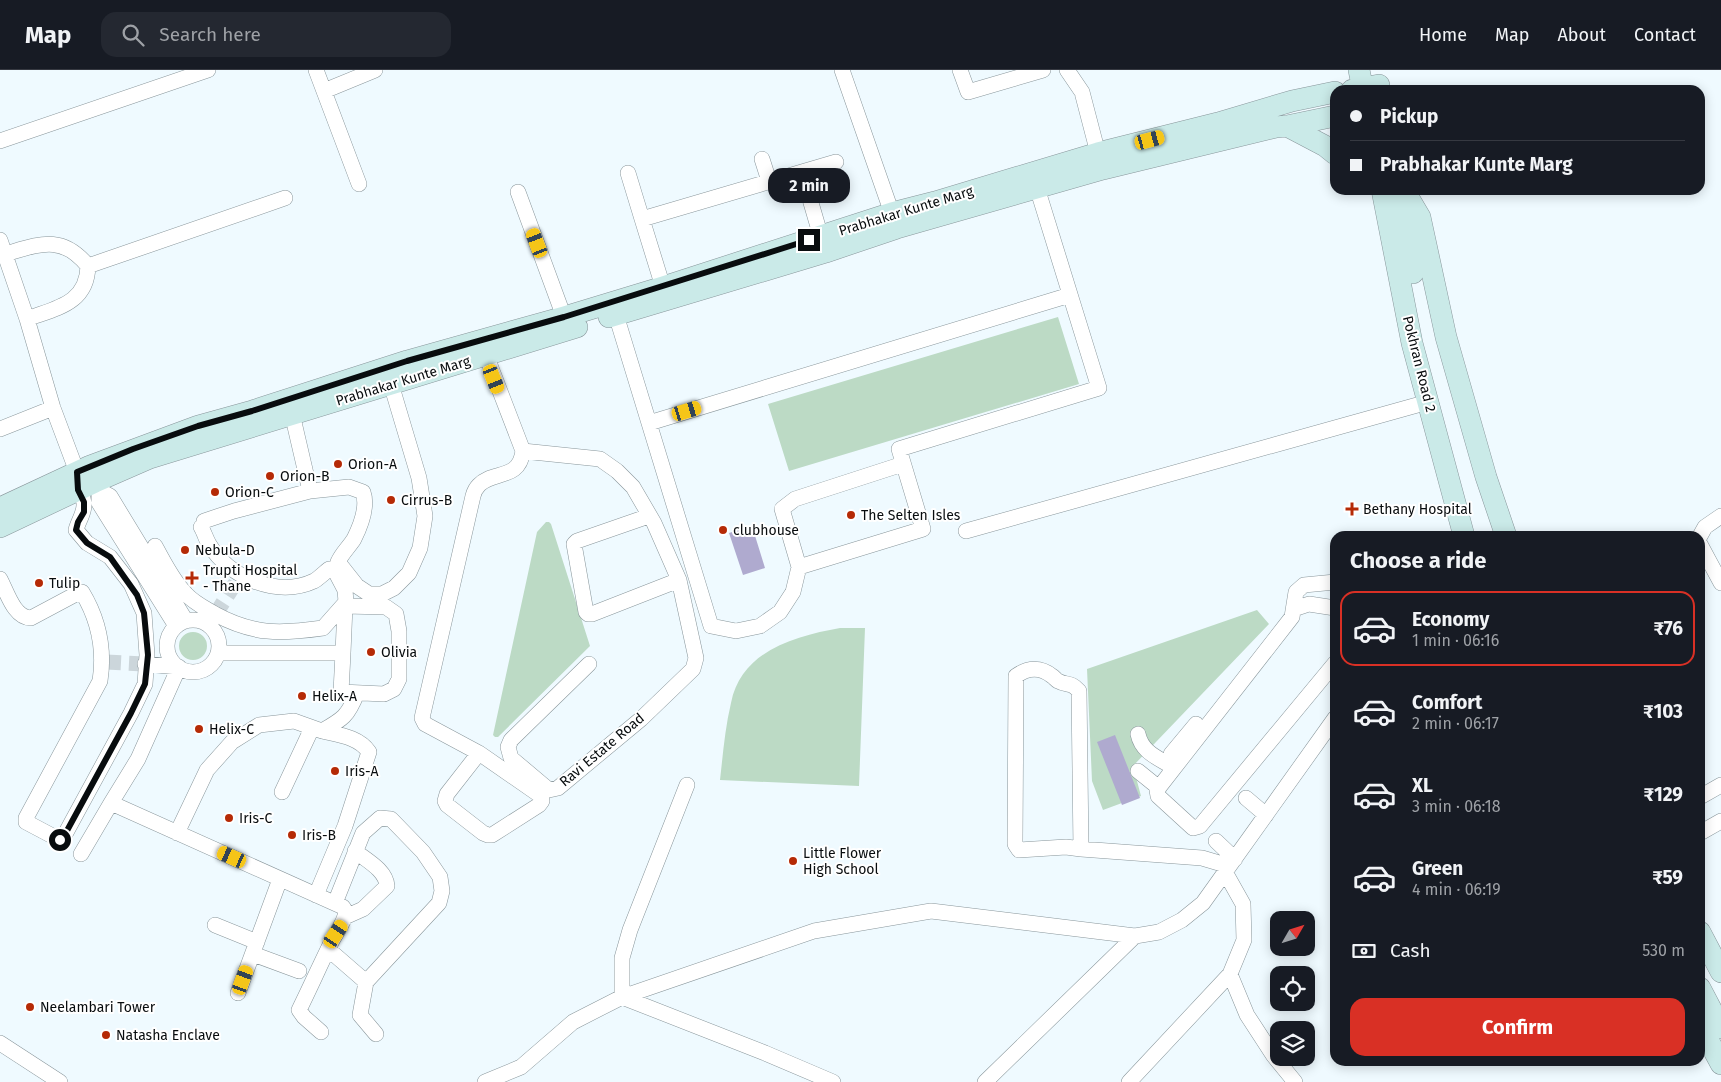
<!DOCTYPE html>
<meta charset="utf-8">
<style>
body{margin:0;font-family:"Fira Sans",sans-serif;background:#242831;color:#f1f3f6;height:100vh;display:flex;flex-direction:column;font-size:19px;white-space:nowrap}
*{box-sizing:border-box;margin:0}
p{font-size:16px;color:#9ea1a6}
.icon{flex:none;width:28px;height:28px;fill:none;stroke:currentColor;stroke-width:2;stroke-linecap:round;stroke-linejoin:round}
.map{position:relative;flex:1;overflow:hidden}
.details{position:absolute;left:1330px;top:461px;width:375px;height:535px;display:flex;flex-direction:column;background:#171b24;border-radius:15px;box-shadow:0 2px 12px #0003}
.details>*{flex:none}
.hud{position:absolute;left:1330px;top:15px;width:375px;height:110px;border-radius:15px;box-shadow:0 2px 12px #0003;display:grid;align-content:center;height:110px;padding:0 20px;background:#171b24}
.needle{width:32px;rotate:51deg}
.tools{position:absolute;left:1270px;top:841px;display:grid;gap:10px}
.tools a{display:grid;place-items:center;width:45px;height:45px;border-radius:10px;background:#171b24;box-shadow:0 2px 12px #0003;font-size:25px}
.end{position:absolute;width:22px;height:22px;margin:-11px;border:6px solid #080c0e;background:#fff;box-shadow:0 0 0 2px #fff}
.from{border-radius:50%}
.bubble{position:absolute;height:35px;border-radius:15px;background:#171b24;box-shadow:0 2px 12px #0003;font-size:16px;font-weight:700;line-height:35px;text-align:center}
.car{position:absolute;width:15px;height:30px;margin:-15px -8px;border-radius:6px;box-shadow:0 0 4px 1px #0007;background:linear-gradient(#f5c518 24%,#345 0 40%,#f5c518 0 76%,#345 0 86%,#f5c518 0)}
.hud b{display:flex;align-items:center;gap:18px;height:48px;font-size:19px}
.hud b+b{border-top:1px solid #363941}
.hud i{width:12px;height:12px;background:#f1f3f6}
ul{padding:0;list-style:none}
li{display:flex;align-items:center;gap:15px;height:75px;margin:0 10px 8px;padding:0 10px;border:2px solid transparent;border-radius:15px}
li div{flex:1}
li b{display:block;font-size:19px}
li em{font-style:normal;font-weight:700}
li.on{border-color:#d93025}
li>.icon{width:45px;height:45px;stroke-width:1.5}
h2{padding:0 20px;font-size:22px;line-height:60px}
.pay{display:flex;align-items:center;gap:12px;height:55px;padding:0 20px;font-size:19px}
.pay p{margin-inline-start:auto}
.cta{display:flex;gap:10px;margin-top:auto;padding:10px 20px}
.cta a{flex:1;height:58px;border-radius:15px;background:#d93025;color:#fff;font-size:20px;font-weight:700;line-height:58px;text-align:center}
header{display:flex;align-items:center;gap:30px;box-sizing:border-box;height:70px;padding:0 25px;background:#171b24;border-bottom:1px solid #363941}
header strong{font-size:24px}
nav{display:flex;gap:28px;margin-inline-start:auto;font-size:18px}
.search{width:350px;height:45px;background:#242831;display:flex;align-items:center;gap:12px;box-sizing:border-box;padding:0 18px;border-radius:15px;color:#9ea1a6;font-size:19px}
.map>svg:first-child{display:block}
</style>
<header>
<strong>Map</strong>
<div class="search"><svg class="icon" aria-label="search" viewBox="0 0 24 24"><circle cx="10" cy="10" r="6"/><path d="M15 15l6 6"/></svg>Search here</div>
<nav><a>Home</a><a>Map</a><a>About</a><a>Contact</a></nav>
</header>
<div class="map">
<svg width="1721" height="1012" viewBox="0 0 1721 1012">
<rect width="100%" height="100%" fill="#effaff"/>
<path fill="#bcdac5" d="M1058,247L1079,314L789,401L768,334Z
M546,452H549L551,454L590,576L498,667H495L493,665L537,462Z
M1257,540L1269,554L1133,696L1141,726L1103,740L1092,711L1087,599Z
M840,558H865L859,716L720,710C723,684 725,658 731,633C741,581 795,566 840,558Z
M179 576a14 14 0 1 1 28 0a14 14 0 1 1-28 0Z"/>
<path fill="#afaacf" d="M752,456L765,498L743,505L729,463Z
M1115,665L1140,728L1122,735L1097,672Z"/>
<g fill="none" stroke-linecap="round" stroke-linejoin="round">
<path stroke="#ccd6db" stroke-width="15" stroke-dasharray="15 8" stroke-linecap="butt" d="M215,545L238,509
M106,592L145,594"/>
<defs>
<path id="street" d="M316,0L359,114
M842,0L895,152
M960,0L968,22L1043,0
M1067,0L1082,22L1100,91
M324,21L375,0
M0,71L208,0
M762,89L769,111
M802,102L836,92
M628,103L642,149
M518,122L564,247
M0,170L27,249L53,338L77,402L95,412L99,420V433L176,556
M5,184C40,174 62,164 88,196
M663,217L642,149L802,102L821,167
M616,245L711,556L736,561L760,556L780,542L793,522L799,497L923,459L899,379L1099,318L1034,108
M27,249C56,238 87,234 88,196L285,128
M290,335L310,421
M649,353L1070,225
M0,359L53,338
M523,381L600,389L617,401L633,417L654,453L679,510L696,588L693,599L641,649L558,718L549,720L511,688L508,677L511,670L589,594
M78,410C79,420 83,426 84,433C85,443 78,451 76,460L87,473L110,487L131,514L144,543L147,585L145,614L131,643L63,768L60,770L26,752V748L100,611C105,578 99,550 82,522
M99,420L110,426L186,551
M649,446L577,471L574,474L586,542L588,544H592L679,510
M204,451L234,441L310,421L349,417L363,422C368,436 361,455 354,469C349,477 342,483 338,492L357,516L369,524H382L394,518L409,503L420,478L425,446L419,408L388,304
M966,461L1428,332
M1700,466L1705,457L1721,446
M1700,474L1721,513
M155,476C164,492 173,511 186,524C194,533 205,538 215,544C254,565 280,564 323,558L346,532L345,520L334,499H329C324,503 319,508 314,511C278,528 229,508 209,474C206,469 204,462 201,457
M799,497L782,439L795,429L903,394
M0,509C7,522 14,548 31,548L76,524
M1335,512L1304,515L1296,522L1292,547L1157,720L1158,726L1193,758L1200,756L1335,593
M1294,539L1309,534L1335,538
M167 576a26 26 0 1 1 52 0a26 26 0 1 1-52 0Z
M218,583H343L341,622L384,624L394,619L399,609V561L396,544L386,537L345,536L343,583
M1138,664C1142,683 1159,688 1174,698
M479,683L541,726L542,731L539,735L492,765H488L483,763L447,735L445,731L447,724L479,683L425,654L422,648L473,426C474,422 476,418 479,415C493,400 519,411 523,381L483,277
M1171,684L1196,654
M1138,701L1159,718
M282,722L312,658
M1700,727L1721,715
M1246,728L1266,745
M111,733L343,837L346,842C344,854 336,862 331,873C320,895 310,918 299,940L304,947L321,962
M177,763L207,700L232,672L259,655L294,651L322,661C343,649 348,646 357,623
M1700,763L1721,751
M1216,771L1235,789
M1081,779L1079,621C1070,611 1067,616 1058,611C1056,610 1054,607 1052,606C1041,597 1028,597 1016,606L1015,774L1019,780L1066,777L1081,779L1202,788L1229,796
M81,784L111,733L138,689L179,597L145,594
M316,825L345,756L369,682C359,667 339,665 322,661
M335,833L363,763L380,748L391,749L423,782L440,807L442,821L439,833L366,912L360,945L376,964
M345,847L363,839L387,816C386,800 366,790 355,781
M215,855L257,872
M328,879L366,912
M253,884L299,901
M1230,904L1247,945L1273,985L1295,1012
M238,923L280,809
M622,927L765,983L833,1012
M622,927V888L630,860L687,715
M0,973L60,1012
M485,1012L521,997L573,952L622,927L814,861L931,841L1135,866L1159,862L1182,850L1203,833L1335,648
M985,1012L1135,866
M1129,1012L1230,904L1244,870L1243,834L1225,802"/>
<path id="secondary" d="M1359,0L1363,20
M1352,20L1379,15
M1287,56L1325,76L1335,84
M1382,120L1412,273L1464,466
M1398,120L1413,203
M1404,120L1420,147L1446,267L1486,407L1506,466
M609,247L826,182L897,158L1103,99L1276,57L1287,56L1335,46
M0,438L90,396L198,356L252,341L407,291L564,247L663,217L892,143L935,132L1098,83L1218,53L1292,31L1335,22
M0,457L95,412L150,388L577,257
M1700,862L1721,902
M1700,918L1721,958
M1700,955L1721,994"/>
</defs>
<use href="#street" stroke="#89969b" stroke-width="16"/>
<use href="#secondary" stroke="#89969b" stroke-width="22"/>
<use href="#street" stroke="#fff" stroke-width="15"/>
<use href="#secondary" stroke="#caeae8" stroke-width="21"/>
</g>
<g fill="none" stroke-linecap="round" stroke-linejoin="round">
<path stroke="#080c0e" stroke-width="6" d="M60,770L63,768L131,643L145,614L148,585L144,543L137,525L110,487L87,473L76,460L78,452L84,442V432L78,420L77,402L133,379L198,356L252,341L407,291L564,247L809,170"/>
</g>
<g fill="#b52a06" stroke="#fff" stroke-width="2">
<circle cx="338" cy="394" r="5"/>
<circle cx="270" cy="406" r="5"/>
<circle cx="215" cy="422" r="5"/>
<circle cx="391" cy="430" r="5"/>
<path d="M1349.5 431.5h5v5h5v5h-5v5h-5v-5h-5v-5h5z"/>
<circle cx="851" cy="445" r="5"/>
<circle cx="723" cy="460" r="5"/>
<circle cx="185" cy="480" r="5"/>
<path d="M189.5 500.5h5v5h5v5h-5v5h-5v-5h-5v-5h5z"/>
<circle cx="39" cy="513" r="5"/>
<circle cx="371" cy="582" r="5"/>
<circle cx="302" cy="626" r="5"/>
<circle cx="199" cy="659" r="5"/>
<circle cx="335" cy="701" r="5"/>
<circle cx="229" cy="748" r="5"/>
<circle cx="292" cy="765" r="5"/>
<circle cx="793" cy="791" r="5"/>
<circle cx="30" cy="937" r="5"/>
<circle cx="106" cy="965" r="5"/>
</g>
<g text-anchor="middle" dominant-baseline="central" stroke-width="4" stroke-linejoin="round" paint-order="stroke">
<g font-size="14" fill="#080c0e" stroke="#fff">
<text transform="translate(906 141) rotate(-17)">Prabhakar Kunte Marg</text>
<text transform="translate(1419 294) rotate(76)">Pokhran Road 2</text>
<text transform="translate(403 311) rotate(-17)">Prabhakar Kunte Marg</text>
<text transform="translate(602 680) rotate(-40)">Ravi Estate Road</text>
</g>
<g font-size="14" fill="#080c0e" stroke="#fff" text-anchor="start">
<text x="348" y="394">Orion-A</text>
<text x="280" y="406">Orion-B</text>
<text x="225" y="422">Orion-C</text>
<text x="401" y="430">Cirrus-B</text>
<text x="1363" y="439">Bethany Hospital</text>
<text x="861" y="445">The Selten Isles</text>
<text x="733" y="460">clubhouse</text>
<text x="195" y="480">Nebula-D</text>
<text x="203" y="500">Trupti Hospital<tspan x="203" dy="16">- Thane</tspan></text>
<text x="49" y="513">Tulip</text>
<text x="381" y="582">Olivia</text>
<text x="312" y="626">Helix-A</text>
<text x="209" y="659">Helix-C</text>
<text x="345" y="701">Iris-A</text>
<text x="239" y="748">Iris-C</text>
<text x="302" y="765">Iris-B</text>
<text x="803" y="783">Little Flower<tspan x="803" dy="16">High School</tspan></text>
<text x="40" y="937">Neelambari Tower</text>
<text x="116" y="965">Natasha Enclave</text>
</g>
</g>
</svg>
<div class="tools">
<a><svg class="needle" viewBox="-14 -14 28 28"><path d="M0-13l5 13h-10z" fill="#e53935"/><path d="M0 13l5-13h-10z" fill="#9ea1a6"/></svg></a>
<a><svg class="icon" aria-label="locate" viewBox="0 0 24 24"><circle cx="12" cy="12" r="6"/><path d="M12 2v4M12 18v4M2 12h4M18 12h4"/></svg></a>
<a><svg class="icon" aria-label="layers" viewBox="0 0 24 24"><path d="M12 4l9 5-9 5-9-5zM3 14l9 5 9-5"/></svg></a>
</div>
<i class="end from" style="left:60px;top:770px"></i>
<i class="end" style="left:809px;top:170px"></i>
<div class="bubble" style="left:768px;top:98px;width:82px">2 min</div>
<i class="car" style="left:1150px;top:70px;rotate:75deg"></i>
<i class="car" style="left:537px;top:173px;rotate:339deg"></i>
<i class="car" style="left:494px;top:309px;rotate:158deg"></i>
<i class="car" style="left:687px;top:341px;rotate:73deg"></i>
<i class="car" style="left:232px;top:787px;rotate:294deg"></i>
<i class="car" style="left:336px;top:864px;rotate:34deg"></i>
<i class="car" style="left:243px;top:910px;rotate:20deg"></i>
<div class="hud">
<b><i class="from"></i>Pickup</b>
<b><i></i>Prabhakar Kunte Marg</b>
</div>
<section class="details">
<h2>Choose a ride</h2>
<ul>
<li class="on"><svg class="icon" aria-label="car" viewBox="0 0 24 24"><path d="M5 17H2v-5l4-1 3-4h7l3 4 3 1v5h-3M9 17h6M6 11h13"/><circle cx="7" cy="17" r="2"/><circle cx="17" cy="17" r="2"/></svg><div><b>Economy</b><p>1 min · 06:16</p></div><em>₹76</em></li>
<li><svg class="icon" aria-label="car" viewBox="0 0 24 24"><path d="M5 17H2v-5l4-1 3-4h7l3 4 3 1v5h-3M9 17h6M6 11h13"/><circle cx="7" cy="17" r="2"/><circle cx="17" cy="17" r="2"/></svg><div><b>Comfort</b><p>2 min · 06:17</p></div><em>₹103</em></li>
<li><svg class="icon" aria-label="car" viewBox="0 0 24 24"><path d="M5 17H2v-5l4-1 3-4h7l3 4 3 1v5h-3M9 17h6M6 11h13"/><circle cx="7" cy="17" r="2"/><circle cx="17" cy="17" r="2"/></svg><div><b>XL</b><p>3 min · 06:18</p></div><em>₹129</em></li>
<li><svg class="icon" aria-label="car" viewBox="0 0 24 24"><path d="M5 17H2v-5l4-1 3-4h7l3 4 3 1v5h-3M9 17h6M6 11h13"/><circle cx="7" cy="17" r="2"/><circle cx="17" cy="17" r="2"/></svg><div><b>Green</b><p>4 min · 06:19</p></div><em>₹59</em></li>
</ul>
<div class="pay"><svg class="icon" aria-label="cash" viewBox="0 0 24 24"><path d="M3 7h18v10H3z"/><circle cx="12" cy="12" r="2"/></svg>Cash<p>530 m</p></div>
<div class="cta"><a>Confirm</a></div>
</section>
</div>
